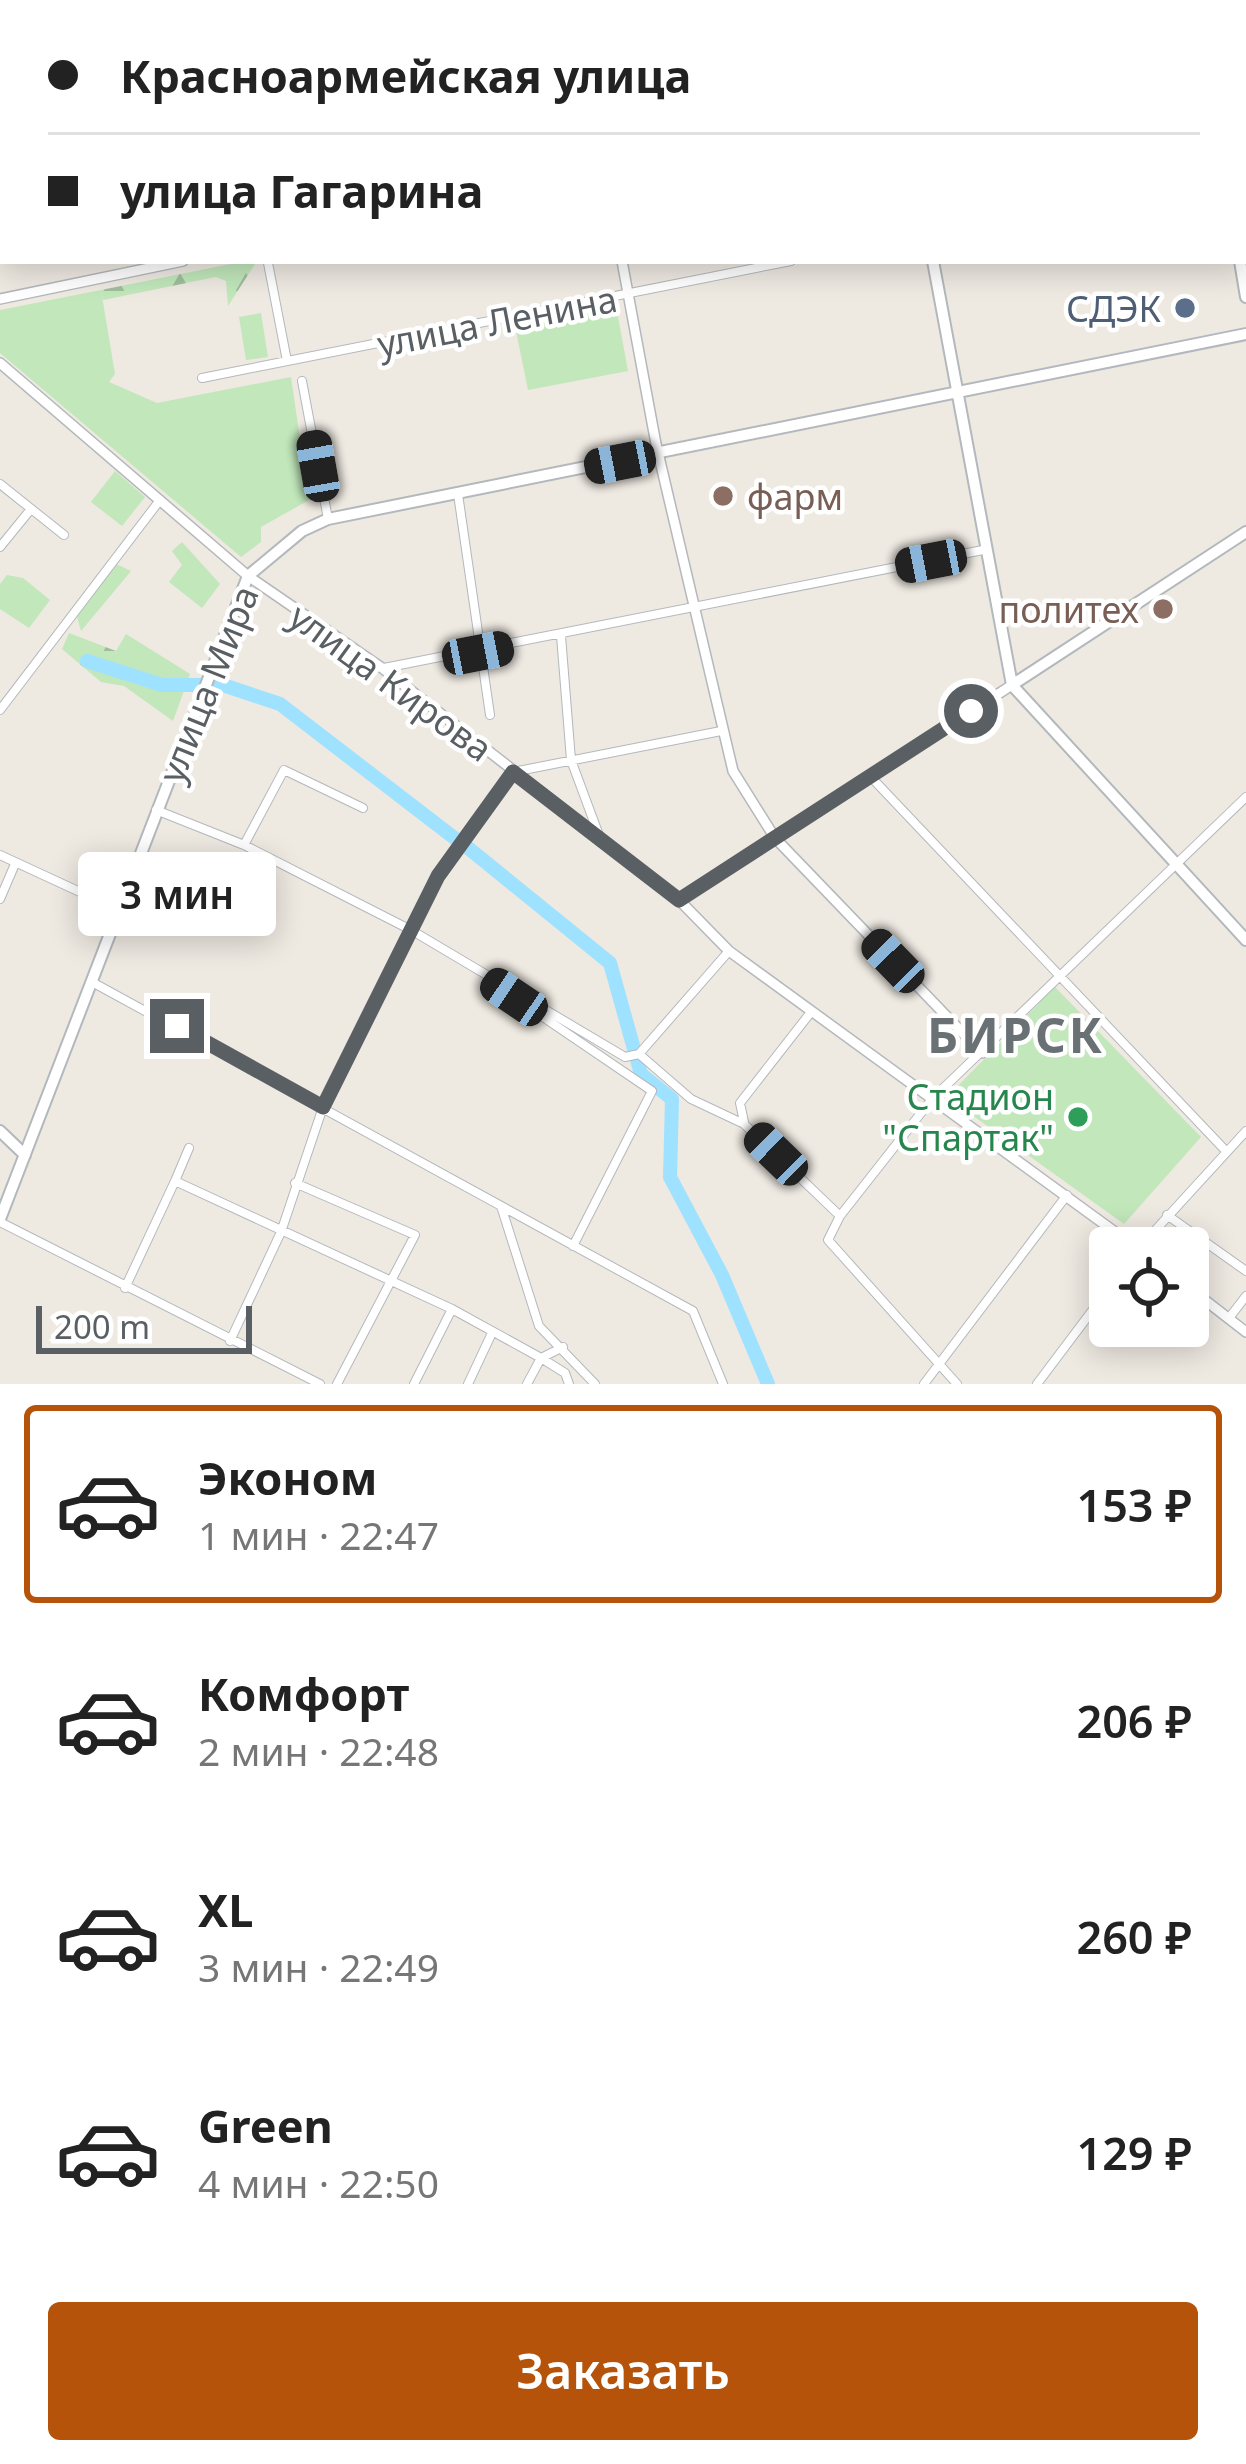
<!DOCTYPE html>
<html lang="ru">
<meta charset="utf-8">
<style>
body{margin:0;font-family:"Noto Sans",sans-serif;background:#f2f2f2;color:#222;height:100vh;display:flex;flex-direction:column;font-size:45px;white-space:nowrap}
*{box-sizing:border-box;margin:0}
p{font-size:39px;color:#767676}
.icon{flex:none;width:66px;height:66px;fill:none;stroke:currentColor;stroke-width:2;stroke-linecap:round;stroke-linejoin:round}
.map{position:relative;height:1384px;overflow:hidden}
.panel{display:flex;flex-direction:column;background:#fff;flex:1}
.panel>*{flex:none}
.banner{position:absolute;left:0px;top:0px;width:1248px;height:264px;box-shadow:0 6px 30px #0003;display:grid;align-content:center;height:264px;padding:0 48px;background:#fff}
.controls{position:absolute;left:1089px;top:1227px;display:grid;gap:24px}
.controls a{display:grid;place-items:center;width:120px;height:120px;border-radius:12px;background:#fff;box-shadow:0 6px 30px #0003;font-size:60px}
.scale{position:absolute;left:36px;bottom:30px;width:216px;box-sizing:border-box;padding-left:12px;border:6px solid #595f63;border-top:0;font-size:33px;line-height:42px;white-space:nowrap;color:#595f63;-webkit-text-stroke:9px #fff;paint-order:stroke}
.end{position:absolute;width:54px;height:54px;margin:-27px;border:15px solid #595f63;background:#fff;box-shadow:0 0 0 6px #fff}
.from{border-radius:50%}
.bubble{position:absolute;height:84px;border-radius:12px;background:#fff;box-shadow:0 6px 30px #0003;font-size:39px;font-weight:600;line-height:84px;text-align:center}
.car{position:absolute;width:36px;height:72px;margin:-36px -18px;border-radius:15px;box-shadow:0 0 9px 3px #0007;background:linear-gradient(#222 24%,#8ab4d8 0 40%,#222 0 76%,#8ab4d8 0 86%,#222 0)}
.banner b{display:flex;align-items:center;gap:42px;height:114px;font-size:45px}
.banner b+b{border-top:3px solid #e0e0e0}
.banner i{width:30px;height:30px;background:#222}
ul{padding:21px 0 0;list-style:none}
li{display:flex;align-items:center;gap:36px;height:198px;margin:0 24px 18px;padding:0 24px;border:6px solid transparent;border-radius:12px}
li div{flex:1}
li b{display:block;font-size:45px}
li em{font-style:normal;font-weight:600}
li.on{border-color:#b45309}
li>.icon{width:108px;height:108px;stroke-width:1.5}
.action{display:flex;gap:24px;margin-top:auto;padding:24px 48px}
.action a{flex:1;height:138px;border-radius:12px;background:#b45309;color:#fff;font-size:48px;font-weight:600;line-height:138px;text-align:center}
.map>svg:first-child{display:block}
</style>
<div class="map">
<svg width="1246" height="1384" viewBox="0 0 1246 1384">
<defs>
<pattern id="forest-firs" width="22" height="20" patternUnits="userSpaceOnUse" patternTransform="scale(3)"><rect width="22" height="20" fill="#c1e7bb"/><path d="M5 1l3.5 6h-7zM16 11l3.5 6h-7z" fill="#a0be9c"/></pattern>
</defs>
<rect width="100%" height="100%" fill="#eee9e1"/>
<path fill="#c1e7bb" d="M101,290L115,374L109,382L157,403L291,377L309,500L261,527V542L241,557L0,353V310Z
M616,306L628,371L528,390L515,326Z
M261,313L268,357L246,360L239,317Z
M115,471L145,497L122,526L91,502Z
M182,542L220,584L202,608L169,582L182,565L172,551Z
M116,564L131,571L81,631L77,617Z
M7,575L23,578L50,600L29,628L0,609V584Z
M126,634L190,674L173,721L124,686L116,651Z
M1055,987L1201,1137L1124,1224L947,1097Z"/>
<path fill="url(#forest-firs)" d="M245,261L255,264L228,306L226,281L216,277L103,300L101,290Z
M69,633L116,651L124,686L101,682L62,649Z"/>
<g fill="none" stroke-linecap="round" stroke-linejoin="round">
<path stroke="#9fe2ff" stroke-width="14" d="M87,661L162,685H223L280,704L457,840
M467,847L610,963L641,1074L672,1099L670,1177L722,1275L768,1384"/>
<defs>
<path id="minor" d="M230,0V3
M656,3L674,0
M1245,56L1246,55
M0,135L3,134
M268,263L287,361
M202,378L791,261
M302,381L328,519
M0,484L64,535
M458,494L490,715
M0,547L31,509
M561,636L571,760L600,838
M384,668L983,550
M0,710L160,500
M870,776L1224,1149
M156,810L244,845L411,930L625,1057L639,1054L691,1099L744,1124L840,1216
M244,845L284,770L363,808
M0,855L119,910
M0,899L15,864
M92,982L693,1311L723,1384
M496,985L652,1091L573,1246
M639,1054L729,951
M744,1122L740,1103L811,1012
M175,1181L189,1148
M295,1183L415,1235L337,1384
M501,1206L539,1326L595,1384
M1167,1215L1246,1271
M0,1222L320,1384
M1139,1248L1246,1131
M125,1288L175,1181L452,1309L541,1358L563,1347
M1229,1318L1246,1296
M230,1341L281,1232L323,1107L383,984L438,876L513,772L721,731
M414,1384L452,1309
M468,1384L491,1335
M527,1384L541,1358L565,1373L569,1384
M924,1384L1067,1195
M957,1384L828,1240L840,1216L932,1099L1246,797
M1037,1384L1110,1287"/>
<path id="tertiary" d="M575,0L576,3
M1190,0V3
M622,261L656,444L733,771L775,838L982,1053
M0,299L183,261
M0,363L248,576L382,668L600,838L679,900L729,951L1137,1248
M679,900L1012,685
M1188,1287L1246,1332"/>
<path id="secondary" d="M887,0L888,3
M1245,177L1246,176
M933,261L1012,685L1246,940
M1240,261L1246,297
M1012,685L1246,532
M0,1131L25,1155
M0,1219L248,576L302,531L328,519L1246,334"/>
</defs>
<use href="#minor" stroke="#b4b8bd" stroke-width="10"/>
<use href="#tertiary" stroke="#b4b8bd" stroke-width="12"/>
<use href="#secondary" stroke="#b3b8bd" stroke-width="14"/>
<use href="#minor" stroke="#fff" stroke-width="8"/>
<use href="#tertiary" stroke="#fff" stroke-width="9"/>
<use href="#secondary" stroke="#fff" stroke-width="10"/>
</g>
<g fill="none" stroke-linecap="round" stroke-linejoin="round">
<path stroke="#595f63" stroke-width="15" d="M177,1026L323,1107L438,876L513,772L679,900L971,711"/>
</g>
<circle fill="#5c6f8a" stroke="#fff" stroke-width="4.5" cx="1185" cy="308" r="12"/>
<g fill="#8d6e63" stroke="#fff" stroke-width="4.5">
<circle cx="723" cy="496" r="12"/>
<circle cx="1163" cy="609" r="12"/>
</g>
<circle fill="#2e9e5b" stroke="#fff" stroke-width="4.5" cx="1078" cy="1117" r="12"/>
<g text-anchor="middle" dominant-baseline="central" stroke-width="9" stroke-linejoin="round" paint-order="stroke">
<g font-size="36" fill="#4e5e75" stroke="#fff" text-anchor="end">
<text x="1161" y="308">СДЭК</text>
</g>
<g font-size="36" fill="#595f63" stroke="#fff">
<text transform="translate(497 321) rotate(-11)">улица Ленина</text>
<text transform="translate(391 682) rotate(36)">улица Кирова</text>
<text transform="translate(208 684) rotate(-68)">улица Мира</text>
</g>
<g font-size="36" fill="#785e54" stroke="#fff" text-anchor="start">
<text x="747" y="496">фарм</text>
<text x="1139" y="609" text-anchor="end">политех</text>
</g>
<g font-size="36" fill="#27864d" stroke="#fff" text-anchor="end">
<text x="1054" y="1096">Стадион<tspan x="1054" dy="41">"Спартак"</tspan></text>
</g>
<g font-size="48" font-weight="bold" letter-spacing="3" fill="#6a7175" stroke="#fff">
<text x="1016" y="1034">БИРСК</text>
</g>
</g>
</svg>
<div class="controls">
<a><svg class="icon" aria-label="locate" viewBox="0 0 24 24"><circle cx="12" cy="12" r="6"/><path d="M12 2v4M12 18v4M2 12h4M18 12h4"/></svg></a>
</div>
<div class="scale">200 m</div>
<i class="end from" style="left:971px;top:711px"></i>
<i class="end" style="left:177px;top:1026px"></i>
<div class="bubble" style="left:78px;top:852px;width:198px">3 мин</div>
<i class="car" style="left:620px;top:462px;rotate:259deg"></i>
<i class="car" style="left:318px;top:466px;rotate:350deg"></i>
<i class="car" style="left:931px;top:561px;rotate:259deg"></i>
<i class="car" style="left:478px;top:653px;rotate:79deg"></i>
<i class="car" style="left:893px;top:961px;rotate:316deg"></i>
<i class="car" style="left:514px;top:997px;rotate:304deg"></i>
<i class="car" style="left:776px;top:1154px;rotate:314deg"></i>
<div class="banner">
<b><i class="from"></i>Красноармейская улица</b>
<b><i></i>улица Гагарина</b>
</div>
</div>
<section class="panel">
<ul>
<li class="on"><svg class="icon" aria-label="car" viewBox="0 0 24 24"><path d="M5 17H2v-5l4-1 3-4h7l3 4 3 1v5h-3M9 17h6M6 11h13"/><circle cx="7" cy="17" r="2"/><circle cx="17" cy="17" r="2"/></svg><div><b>Эконом</b><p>1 мин · 22:47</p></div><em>153 ₽</em></li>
<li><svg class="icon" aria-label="car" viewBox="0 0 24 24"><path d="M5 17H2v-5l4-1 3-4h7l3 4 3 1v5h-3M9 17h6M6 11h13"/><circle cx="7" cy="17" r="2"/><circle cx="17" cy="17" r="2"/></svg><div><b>Комфорт</b><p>2 мин · 22:48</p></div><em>206 ₽</em></li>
<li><svg class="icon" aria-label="car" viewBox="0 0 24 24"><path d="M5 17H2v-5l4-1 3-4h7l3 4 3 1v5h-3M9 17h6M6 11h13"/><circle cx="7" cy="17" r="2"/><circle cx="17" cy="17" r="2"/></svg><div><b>XL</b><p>3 мин · 22:49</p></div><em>260 ₽</em></li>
<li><svg class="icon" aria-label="car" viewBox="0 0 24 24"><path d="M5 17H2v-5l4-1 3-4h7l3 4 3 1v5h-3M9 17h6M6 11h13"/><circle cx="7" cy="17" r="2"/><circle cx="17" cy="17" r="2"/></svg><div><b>Green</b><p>4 мин · 22:50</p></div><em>129 ₽</em></li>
</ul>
<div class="action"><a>Заказать</a></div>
</section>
